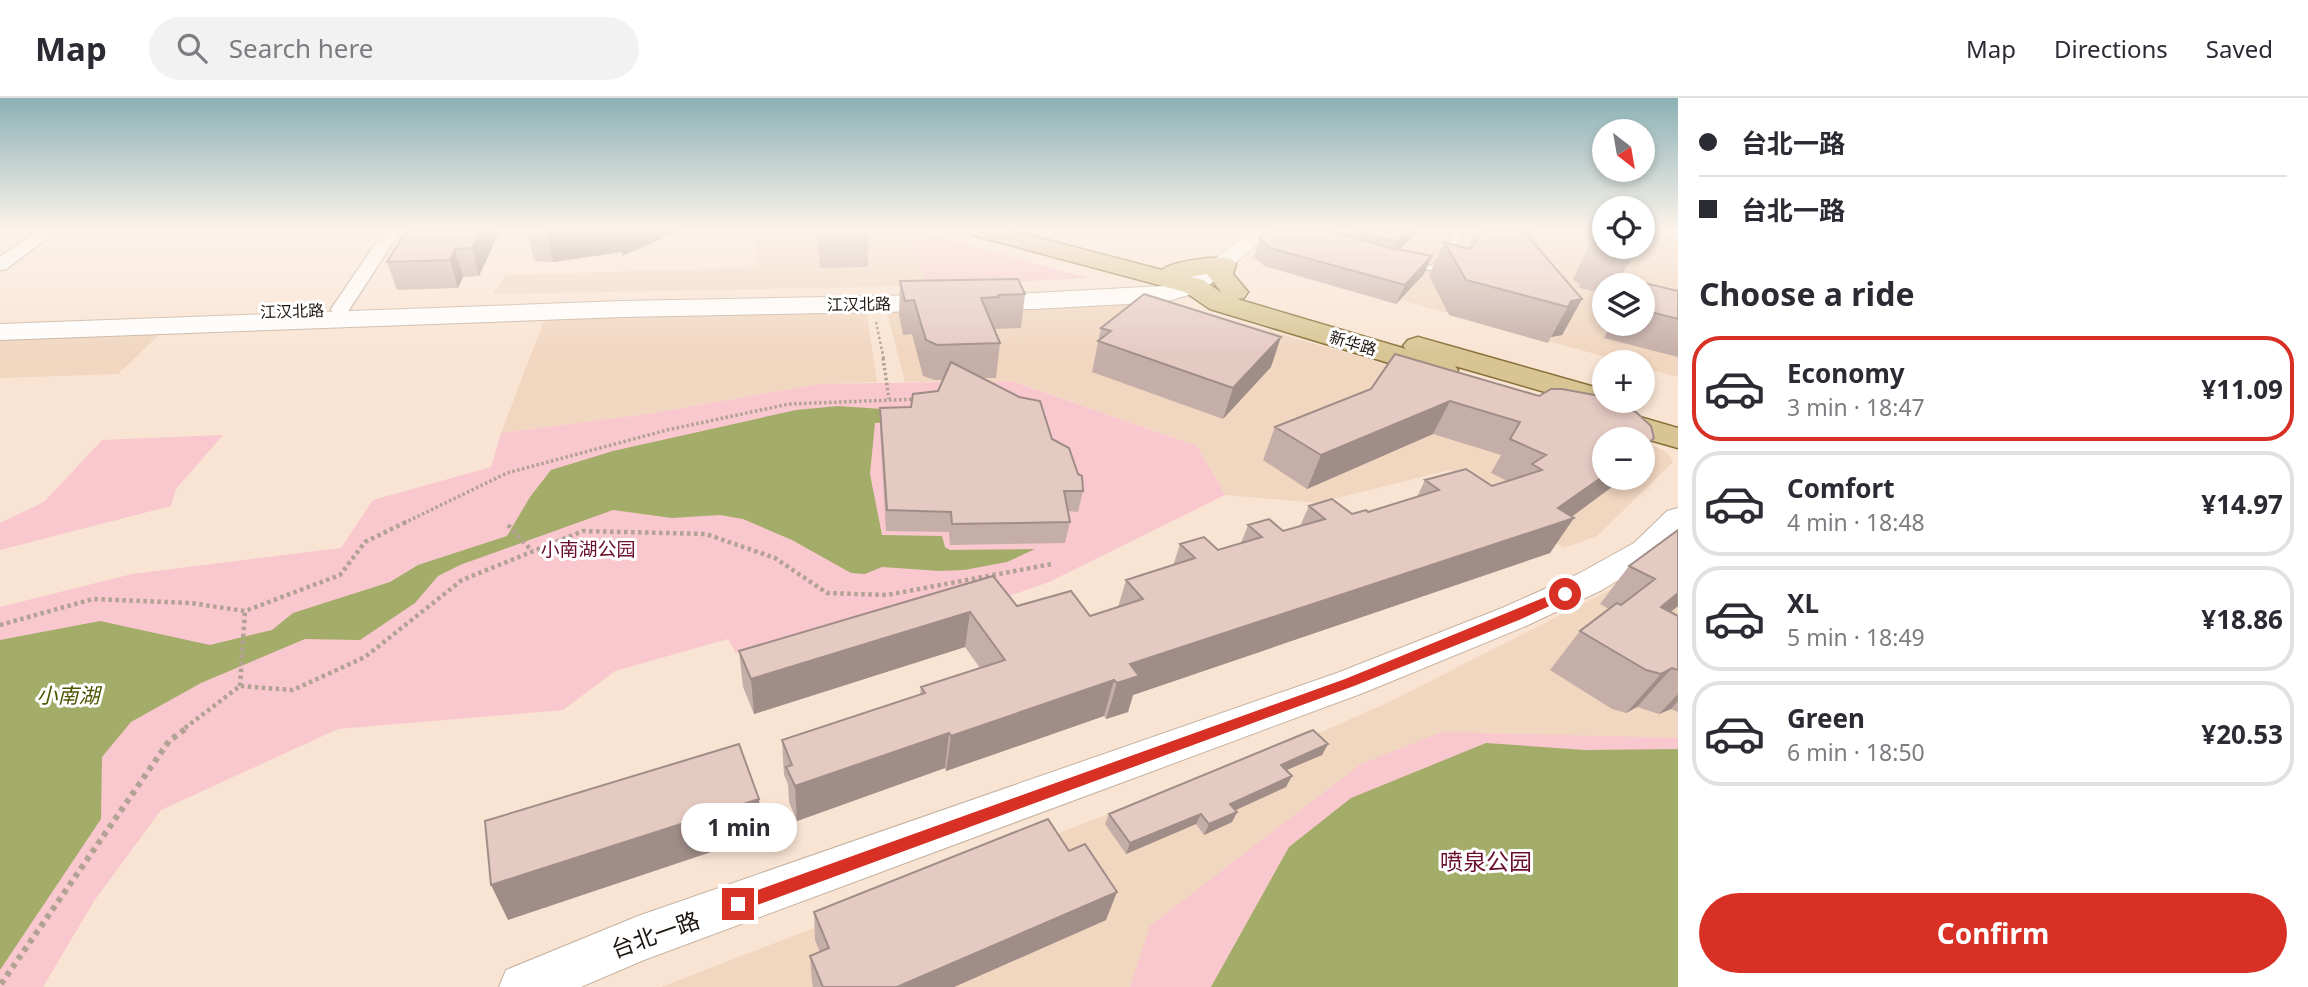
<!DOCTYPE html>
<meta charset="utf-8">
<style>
body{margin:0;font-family:"Noto Sans","Noto Sans SC",sans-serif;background:#f2f2f3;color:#2b2b33;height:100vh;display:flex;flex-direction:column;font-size:26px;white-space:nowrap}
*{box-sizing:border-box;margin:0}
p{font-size:23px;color:#7c7c81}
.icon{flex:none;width:38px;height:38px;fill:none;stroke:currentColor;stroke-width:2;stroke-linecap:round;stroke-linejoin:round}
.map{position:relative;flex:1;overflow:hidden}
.side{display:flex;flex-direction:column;background:#fff;width:630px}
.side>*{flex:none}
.top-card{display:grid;align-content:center;height:154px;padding:0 21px;background:#fff}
.needle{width:46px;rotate:149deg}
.buttons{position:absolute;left:1592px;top:21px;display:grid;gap:14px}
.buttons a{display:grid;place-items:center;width:63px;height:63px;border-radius:50%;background:#fff;box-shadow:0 4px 10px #0003;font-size:35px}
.end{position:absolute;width:32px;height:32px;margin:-16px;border:9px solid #d93025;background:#fff;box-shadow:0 0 0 4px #fff}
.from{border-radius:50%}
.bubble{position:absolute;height:49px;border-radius:24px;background:#fff;box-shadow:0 4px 10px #0003;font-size:23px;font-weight:700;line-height:49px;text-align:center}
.top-card b{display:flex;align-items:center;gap:24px;height:66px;font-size:26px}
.top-card b+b{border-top:2px solid #e1e1e2}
.top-card i{width:18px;height:18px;background:#2b2b33}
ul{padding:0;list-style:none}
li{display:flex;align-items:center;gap:21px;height:105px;margin:0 14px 10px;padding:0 7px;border:4px solid #e1e1e2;border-radius:28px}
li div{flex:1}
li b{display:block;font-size:26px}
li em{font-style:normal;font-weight:700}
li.active{border-color:#d93025}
li>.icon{width:63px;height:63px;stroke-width:1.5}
h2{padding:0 21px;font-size:32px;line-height:84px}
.button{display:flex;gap:14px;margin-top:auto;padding:14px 21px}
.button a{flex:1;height:80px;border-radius:42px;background:#d93025;color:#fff;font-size:28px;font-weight:700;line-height:80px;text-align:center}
header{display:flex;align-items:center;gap:42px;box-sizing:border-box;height:98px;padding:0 35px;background:#fff;border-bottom:2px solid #e1e1e2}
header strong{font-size:33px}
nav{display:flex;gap:38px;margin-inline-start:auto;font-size:24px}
.search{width:490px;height:63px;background:#f2f2f3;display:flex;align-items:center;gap:18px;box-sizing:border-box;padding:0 24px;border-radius:38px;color:#7c7c81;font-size:26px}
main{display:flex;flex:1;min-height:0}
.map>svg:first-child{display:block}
</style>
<header>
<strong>Map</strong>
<div class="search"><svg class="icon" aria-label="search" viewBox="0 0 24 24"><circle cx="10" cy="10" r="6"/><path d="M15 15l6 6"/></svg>Search here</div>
<nav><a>Map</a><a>Directions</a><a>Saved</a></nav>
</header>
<main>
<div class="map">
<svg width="1678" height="889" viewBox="0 0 1678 889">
<rect width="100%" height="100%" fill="#f9e4d3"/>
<path fill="#f1d6c0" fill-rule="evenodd" d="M756,132H903L930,188L493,196L505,177L755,169Z
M1284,132H1605V149H1643V133L1678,141V279L1643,270V264H1624L1249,160ZM1605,187H1643V226H1605Z
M1169,204L1399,270L1605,341V380H1643V342L1668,355L1673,364L1597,438L1564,450L1449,372L1318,405L1225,397L1197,348L1013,283L905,284L886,210Z
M866,210L877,284L820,286L648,316L501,335L545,220Z
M166,230L118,276L0,280V236Z
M1678,451V640L1151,828L1130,889H661L1328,631L1387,605L1663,465Z"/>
<path fill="#f9c7ce" d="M903,132H914L1089,180L930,188Z
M1012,283L1197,348L1225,397L1049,484L991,504L870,514L736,555L728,541L615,573L563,612L338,631L161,712L94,803L43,889H0V509L132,476L341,450L373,402L491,369L501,335L648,316L820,286Z
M223,337L176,391L171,408L0,452V425L44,404L102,342Z
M1442,634L1678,640V889H1130L1150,828L1361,666Z"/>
<path fill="#a3ad69" d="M838,308L897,312V324L875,325L870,376L882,437L942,438L945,449L950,452L1035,451L1007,464L964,472L940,473L882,469L865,476L851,475L792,442L743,421L720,417L672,420L613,412L460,467L438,478L415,505L360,542L305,541L201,585L131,624L102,659L101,721L0,872V542L100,523L210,547L272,532L293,515L390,484L418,467L507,438L530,399L551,372L613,353L796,312Z
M1486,645L1585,652L1678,651V889H1211L1289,749L1351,700Z"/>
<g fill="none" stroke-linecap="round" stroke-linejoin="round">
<defs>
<path id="service" d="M1454,132H1462L1453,155L1437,173L1408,168V164H1411L1432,168L1445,154Z"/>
<path id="minor" d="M39,132H58L6,171L0,172V159Z
M385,132H401L347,215H333L331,211Z"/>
<path id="tertiary" d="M1252,132H1274L1202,193H1186L1183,188L1186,183Z
M1654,132H1678V142L1656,136Z
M1678,410V438L1656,459L1602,492L1526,528L1363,595L644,862L581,889H499L506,872L638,818L1337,575L1502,510L1578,476L1634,445L1667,413Z"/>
<path id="secondary" d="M1194,181L1203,183L1206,188L1203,193L1164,204L1034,211L622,219L0,242V226L622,203L1034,195L1163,188Z"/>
<path id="primary" d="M969,132H1009L1162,172C1172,163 1218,157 1232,161L1236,166L1233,176L1248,194L1244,200L1237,201L1406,251L1403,248L1408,242L1418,239L1605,292V303H1620L1616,309L1609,310L1678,330V350L1590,325L1585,318L1590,311L1597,309L1455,268L1458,272L1454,278L1443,281L1432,278L1210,211L1185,194L972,137ZM1207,176L1222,195L1203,182L1190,179Z"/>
</defs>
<use href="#service" stroke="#c5b2a1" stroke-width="3"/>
<use href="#minor" stroke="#c5b2a1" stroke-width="3"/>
<use href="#tertiary" stroke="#c5b2a1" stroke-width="2"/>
<use href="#secondary" stroke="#c5b2a1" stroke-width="2"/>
<use href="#primary" stroke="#866f37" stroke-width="3"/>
<path stroke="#b2a294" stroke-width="2.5" stroke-dasharray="2.5 2.5" stroke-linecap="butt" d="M876,224L884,262"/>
<path stroke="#b2a294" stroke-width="3.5" stroke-dasharray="2.5 2.5" stroke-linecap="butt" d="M883,260L889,301
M404,425L507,375L667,332L789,306L918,301"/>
<path stroke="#b2a294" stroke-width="4.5" stroke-dasharray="3.5 3.5" stroke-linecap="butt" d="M508,427L532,453
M0,527L93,501L190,505L245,513L340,477L365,444L408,423
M240,588L245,513
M185,630L240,588L293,592L365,559L462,482L583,433L706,436L775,460L827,495L887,497L1052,466"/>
<path stroke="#b2a294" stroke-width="6" stroke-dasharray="5 5" stroke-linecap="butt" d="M1,886L169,643L188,629"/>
<use href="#service" fill="#fff" fill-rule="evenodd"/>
<use href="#minor" fill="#fff" fill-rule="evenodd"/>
<use href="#tertiary" fill="#fff" fill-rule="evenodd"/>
<use href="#secondary" fill="#fff" fill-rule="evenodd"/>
<use href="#primary" fill="#d8c593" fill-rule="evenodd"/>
</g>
<path fill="#c5aea7" d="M407,132H500L479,178L463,179L458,190L397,192L387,164Z
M527,132H681L622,158V154L553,164L534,163Z
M800,132H869L868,169L820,170L817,138Z
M1270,132H1420L1399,152L1424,176L1396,206L1264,168L1254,158L1259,140Z
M1476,132H1533L1529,140L1582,201L1562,237L1551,239L1548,245L1449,217L1429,178L1444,144L1470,151L1472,148H1469Z
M1597,132H1605L1633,158L1616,187H1605V196L1579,190L1580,187L1573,181Z
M900,183L1025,196L1021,230L995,231L1000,245L996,280H983L1052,341L1083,393L1078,414L1068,413L1070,424L1065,445L950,447L949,434L886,433L880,330V310L911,309L938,293L943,282H935L923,278L912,236L903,237L899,217Z
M1643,187L1678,193V259L1604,240L1611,226H1643Z
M1101,230L1271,269L1223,321L1092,274Z
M1395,256L1624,380L1571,419L1550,455L1133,597L1128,614L1106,621L1104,618L946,673L945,670L797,723L789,704L788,686L784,677L782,642L920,597L921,589L980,570L965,549L754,616L743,589L739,553L993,478L1017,508L1090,518L1118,509L1126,482L1173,468L1180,446L1218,452L1241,445L1248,427L1283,433L1300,428L1309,408L1352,416L1368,414L1417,399L1425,382L1492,388L1507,383L1491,375L1501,357L1433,336L1307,391L1263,362L1275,329L1371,291Z
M1678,432V508L1671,514L1678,518V614L1671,611L1659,616L1637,609L1626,615L1612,611L1550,572L1580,533L1609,511L1600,506L1629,468Z
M1328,646L1322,657L1286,672V689L1235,712L1237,714L1232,724L1204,737L1196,726L1126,756L1105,726L1109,716Z
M814,814L1106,822L954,889H813L812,885L810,858L820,854L815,842Z"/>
<path fill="#a08d88" d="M480,132H500L479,178L472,150Z
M546,132H681L622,158V154L553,164Z
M1409,132H1420L1390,160L1397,144Z
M455,151L463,179L458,190L450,162Z
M1432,158L1424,176L1396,206L1405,187Z
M1582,201L1562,237L1551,239L1571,203Z
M1281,239L1271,269L1223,321L1233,290Z
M1450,303L1433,336L1307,391L1321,357Z
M1654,340L1643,355V349Z
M1605,377V380H1624L1566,423L1574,420L1550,455L1133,597L1128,614L1106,621L1117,585L1130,566L1558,410Z
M1678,495V508L1629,548L1661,509Z
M970,514L965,549L754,616L751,581Z
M1672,570L1637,609L1626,615L1661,576Z
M1114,582L1104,618L946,673L951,638Z
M1678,596V603L1671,611L1659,616Z
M949,635L945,670L797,723L795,688Z
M1328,646L1322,657L1275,677L1281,667Z
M1292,678L1286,689L1225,717L1230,706Z
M759,701L762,737L508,822L491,787Z
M1237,714L1232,724L1204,737L1209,726Z
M1201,716L1196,726L1126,756L1130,745Z
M1117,794L1106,822L954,889H897Z"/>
<path fill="#e5cac2" stroke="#a08d88" stroke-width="2" d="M407,132H480L472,150L455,151L450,162L387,164Z
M1270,132H1328L1391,150L1432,158L1405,187L1270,150L1259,140Z
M1355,132H1409L1397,144Z
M1483,132H1533L1531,138L1526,136L1582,201L1571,203L1568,209L1466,182L1444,144L1470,151Z
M1599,132H1605V149H1637L1633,158L1601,151L1602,148L1594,142Z
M1018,181L1025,196L998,197L999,199L981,200L1000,245L937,247L926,242L914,202L905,203L900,183Z
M1636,183L1678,193V221L1643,212V187H1634Z
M1144,196L1281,239L1233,290L1098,243L1111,233L1101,230Z
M1395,256L1539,298L1551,291H1562L1600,298L1605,300V303H1611L1636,314L1651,328L1654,340L1650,344L1643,349V341H1605V377L1558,410L1574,420L1130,566L1139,578L1117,585L1114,582L951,638L949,635L795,688L786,669L792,667L782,642L925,595L921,589L1005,562L970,514L751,581L739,553L993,478L1017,508L1071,493L1090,518L1143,501L1126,482L1195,460L1180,446L1204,439L1218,452L1262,439L1248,427L1269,421L1283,433L1325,421L1309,408L1332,401L1352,416L1366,412L1368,414L1439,392L1425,382L1466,371L1492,388L1542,372L1532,366L1546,357L1510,341L1520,324L1450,303L1321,357L1275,329L1371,291Z
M951,264L1019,299L1040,303L1052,341L1069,350L1078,376L1082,378L1083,393H1064L1070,424L952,426L951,414L887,412L880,310L911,309L913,296L938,293Z
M1678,432V495L1661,509L1678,518V572L1672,570L1661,576L1646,572L1580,533L1617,505L1621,507L1655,481L1629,468Z
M1313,632L1328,646L1281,667L1292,678L1230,706L1237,714L1209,726L1201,716L1130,745L1109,716Z
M739,646L759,701L491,787L485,723Z
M1048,721L1069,753L1085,746L1117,794L897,889H823L810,858L829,850L814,814Z"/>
<linearGradient id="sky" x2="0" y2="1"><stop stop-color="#8cb1b5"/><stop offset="0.51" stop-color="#fcf3eb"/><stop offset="1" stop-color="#fcf3eb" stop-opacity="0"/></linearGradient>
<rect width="1678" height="257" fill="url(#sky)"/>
<path fill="#d93025" d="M1565,491L1569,493V499L1519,522L1354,588L738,814L732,812L730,806L732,801L738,799L1345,581Z"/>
<g text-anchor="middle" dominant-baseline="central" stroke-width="6" stroke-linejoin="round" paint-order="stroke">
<g font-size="16" fill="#1e1711" stroke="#fff">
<text transform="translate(859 206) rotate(-1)">江汉北路</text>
<text transform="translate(292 213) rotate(-2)">江汉北路</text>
<text transform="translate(1353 245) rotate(17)">新华路</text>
</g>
<g font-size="19" fill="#690f2b" stroke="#fff">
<text x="588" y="451">小南湖公园</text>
</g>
<g font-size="21" font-style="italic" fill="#4e5601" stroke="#fff">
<text x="68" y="597">小南湖</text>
</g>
<g font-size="23" fill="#690f2b" stroke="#fff">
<text x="1486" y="763">喷泉公园</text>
</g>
<g font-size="23" fill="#1e1711" stroke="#fff">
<text transform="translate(655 836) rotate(-20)">台北一路</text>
</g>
</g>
</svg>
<div class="buttons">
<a><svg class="needle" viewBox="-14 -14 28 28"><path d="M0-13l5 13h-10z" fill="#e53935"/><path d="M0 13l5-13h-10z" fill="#7c7c81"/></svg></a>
<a><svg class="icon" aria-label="locate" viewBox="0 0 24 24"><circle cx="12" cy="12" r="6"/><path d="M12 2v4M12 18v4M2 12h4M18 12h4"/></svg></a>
<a><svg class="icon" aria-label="layers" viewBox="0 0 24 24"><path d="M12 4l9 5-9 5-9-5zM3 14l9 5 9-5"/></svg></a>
<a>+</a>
<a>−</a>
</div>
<i class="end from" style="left:1565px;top:496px"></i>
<i class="end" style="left:738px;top:806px"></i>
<div class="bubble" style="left:681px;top:705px;width:116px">1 min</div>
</div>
<section class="side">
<div class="top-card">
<b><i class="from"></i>台北一路</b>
<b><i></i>台北一路</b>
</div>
<h2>Choose a ride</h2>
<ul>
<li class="active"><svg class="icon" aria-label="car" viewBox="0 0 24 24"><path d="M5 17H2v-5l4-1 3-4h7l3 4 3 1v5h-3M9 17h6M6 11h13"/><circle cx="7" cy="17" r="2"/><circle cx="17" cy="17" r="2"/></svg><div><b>Economy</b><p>3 min · 18:47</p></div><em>¥11.09</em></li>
<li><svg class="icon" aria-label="car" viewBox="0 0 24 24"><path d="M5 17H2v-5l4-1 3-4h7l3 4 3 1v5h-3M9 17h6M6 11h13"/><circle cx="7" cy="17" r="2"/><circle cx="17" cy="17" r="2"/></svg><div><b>Comfort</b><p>4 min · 18:48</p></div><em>¥14.97</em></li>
<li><svg class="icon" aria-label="car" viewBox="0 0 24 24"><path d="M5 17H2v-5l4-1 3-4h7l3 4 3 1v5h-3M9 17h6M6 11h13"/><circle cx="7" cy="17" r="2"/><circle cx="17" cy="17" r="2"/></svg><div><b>XL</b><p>5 min · 18:49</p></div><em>¥18.86</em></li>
<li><svg class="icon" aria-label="car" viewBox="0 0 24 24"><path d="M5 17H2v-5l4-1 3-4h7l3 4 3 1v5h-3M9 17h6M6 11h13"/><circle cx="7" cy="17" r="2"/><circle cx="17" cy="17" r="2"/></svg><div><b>Green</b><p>6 min · 18:50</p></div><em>¥20.53</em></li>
</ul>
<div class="button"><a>Confirm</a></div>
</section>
</main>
